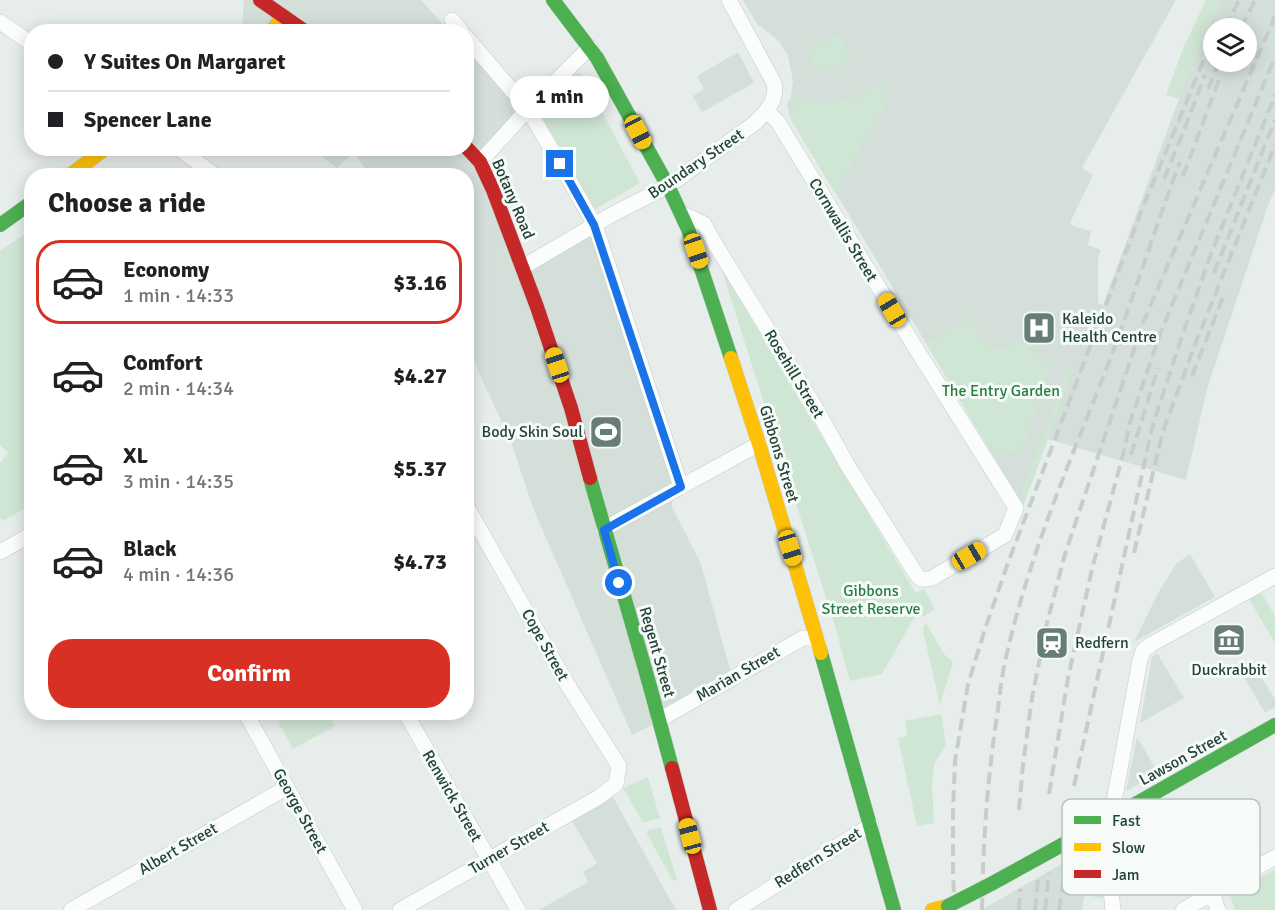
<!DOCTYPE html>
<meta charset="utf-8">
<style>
body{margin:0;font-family:Signika,sans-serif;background:#f2f2f2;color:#202124;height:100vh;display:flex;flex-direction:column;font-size:22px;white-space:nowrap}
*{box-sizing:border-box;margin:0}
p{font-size:20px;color:#757577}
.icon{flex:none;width:33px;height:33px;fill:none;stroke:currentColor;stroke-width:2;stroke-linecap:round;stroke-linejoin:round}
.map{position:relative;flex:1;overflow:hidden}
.side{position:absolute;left:24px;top:168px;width:450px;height:552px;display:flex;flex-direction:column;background:#fff;border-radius:24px;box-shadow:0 3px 15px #0003}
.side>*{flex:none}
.hud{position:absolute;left:24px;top:24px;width:450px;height:132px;border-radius:24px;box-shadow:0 3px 15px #0003;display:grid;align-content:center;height:132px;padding:0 24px;background:#fff}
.tools{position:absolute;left:1203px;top:18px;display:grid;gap:12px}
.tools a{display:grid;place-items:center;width:54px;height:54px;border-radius:50%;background:#fff;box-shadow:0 3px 15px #0003;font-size:30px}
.end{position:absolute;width:27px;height:27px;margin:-14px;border:8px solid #1a73e8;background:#fff;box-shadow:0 0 0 3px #fff}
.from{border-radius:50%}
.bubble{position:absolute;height:42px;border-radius:21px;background:#fff;box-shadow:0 3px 15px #0003;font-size:20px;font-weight:800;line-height:42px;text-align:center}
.car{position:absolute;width:18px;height:36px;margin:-18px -9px;border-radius:8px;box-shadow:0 0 4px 2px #0007;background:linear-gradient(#f5c518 24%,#345 0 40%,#f5c518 0 76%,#345 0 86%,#f5c518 0)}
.hud b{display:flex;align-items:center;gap:21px;height:57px;font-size:22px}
.hud b+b{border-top:2px solid #e0e0e0}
.hud i{width:15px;height:15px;background:#202124}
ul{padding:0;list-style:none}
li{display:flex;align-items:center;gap:18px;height:84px;margin:0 12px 9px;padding:0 12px;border:3px solid transparent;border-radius:24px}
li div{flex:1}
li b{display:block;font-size:22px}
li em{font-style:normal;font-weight:800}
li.on{border-color:#d93025}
li>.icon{width:54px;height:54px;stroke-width:1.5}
h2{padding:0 24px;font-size:27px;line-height:72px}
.primary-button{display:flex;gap:12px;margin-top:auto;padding:12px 24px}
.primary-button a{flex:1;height:69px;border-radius:24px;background:#d93025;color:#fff;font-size:24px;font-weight:800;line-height:69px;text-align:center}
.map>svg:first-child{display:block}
</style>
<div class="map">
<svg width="1275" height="910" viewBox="0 0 1275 910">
<rect width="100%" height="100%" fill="#e7edea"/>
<path fill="#d5dfd9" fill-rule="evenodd" d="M244,0H421L449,31L238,32L242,29Z
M743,0H1176L1082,168L1093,175L1070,223L1073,226L1091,231L1088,245L1101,250L1098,257V303L1103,305L1187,77L1205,33L1221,0H1275V189L1269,203L1207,389L1186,480L1048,439L1023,506L868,246L790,118L787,104L791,96L793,81L788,56L778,40L757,24ZM1214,28H1246V62H1214Z
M467,50L519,109L482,153L529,270L598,228L673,483L672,507L701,564L730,670L671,704L663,719L632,735L533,508L511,442L478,371L467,340L466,176L369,175L354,152L337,168L312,149L466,148Z
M738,52L754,83L702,112L693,96L704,89L697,76Z
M1190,554L1215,597L1134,642L1157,595L1176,564Z
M1157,653L1184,698L1140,723L1152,657Z
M1251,660L1275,699V707L1265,713L1238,667Z
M1137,737L1158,773L1126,791Z
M613,797L676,910H539L588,882L583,872L597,863L572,821Z
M1090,848L1092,852L1082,910H981Z"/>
<path fill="#d0e6d5" d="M1206,0H1221L1205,33L1179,99L1166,95L1184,46Z
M838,34L851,58L825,71L816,70L806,50Z
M575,73H581L640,183L592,211L537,109Z
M881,83L889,97L835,193L790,118C791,112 792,105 799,103C806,101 815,104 823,104C848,104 860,95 881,83Z
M31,230V505L2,521L0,517V463L8,453L0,445V251Z
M718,258L735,292L909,582L916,593L924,589L935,609L923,617L919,611L916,614L882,674L850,681L835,626Z
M975,315C972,331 984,352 1003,349C1010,348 1014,344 1019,339L1030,345L1032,355L1051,366L1021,452L993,455L926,343Z
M1066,368L1073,370L1023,506L1019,499L1056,402Z
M1261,592L1275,616V643L1249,599Z
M926,623L944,654L953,662L940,705L923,631V627Z
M296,713H327L335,726L293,749L278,722Z
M941,714L946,746L934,764L932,784L934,823L917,826L898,738L907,736L905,721Z
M648,777L660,818L643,823L623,788Z
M661,827L677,880L673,881L647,834L648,830Z
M1098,844L1103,899L1084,894L1092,852L1090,848Z
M1275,869V910H1235L1230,895Z"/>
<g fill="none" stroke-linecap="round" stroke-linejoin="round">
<defs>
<path id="street" d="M452,20L462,32
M0,22L32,44
M466,37L528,109L595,225L681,487
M178,148L216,176
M480,162L528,109L590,47
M681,213L704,224L715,244L814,405L848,466L918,577C923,580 926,580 932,578L1005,535L1016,508L915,347L778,122L767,111
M523,267L613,214L668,186L755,123C766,112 778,100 774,83L729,0
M604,529L759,444
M0,552L32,534
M245,712L355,910
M405,712L518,910
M659,720L803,638H812L818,642
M1111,818L1140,660L1143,651L1150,645L1275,576
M1104,821L1113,910
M1212,893L1218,910
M71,910L286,788
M400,910L599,797L616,784L619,766L567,684L466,505
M736,910L871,825
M1183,910L1275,857"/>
<path id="fast" d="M553,0L597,58L668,186L688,229L731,358
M0,225L32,202
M590,478L649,683L672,768
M821,653L894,910
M1100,824L1275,725"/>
<path id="slow" d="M270,32L284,16
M69,176L106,148
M731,358L759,444L821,653
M932,910L948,906"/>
<path id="jam" d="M260,0L306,32
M466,147L480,162L493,190L537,307L571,408L590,478
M672,768L710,910"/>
</defs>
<use href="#street" stroke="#c4cac7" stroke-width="16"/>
<use href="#fast" stroke="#c2cbc7" stroke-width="15"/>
<use href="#slow" stroke="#c2cbc7" stroke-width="15"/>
<use href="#jam" stroke="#c2cbc7" stroke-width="15"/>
<use href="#street" stroke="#fbfcfc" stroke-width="15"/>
<use href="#fast" stroke="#4caf50" stroke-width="14"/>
<use href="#slow" stroke="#ffc107" stroke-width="14"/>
<use href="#jam" stroke="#c62828" stroke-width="14"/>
<path stroke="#c8cdcb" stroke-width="4" stroke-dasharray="12 6" stroke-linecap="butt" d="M1225,28L1239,0
M1241,28L1255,0
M1208,89L1219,62
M1183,176L1219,80
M1164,179L1188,120L1205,75
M1214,273L1275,120
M1192,376L1225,292
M1131,455L1158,368
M1134,553L1163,431L1196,342L1275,145
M1074,786L1152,428L1182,336L1211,254L1275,95
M1049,794L1068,678L1092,569L1124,451L1130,422L1160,334L1275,57
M1019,810L1023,764L1032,698L1046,627L1065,554L1143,323L1275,16
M955,910L953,876V811L955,761L968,684L985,629L1008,563L1141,212L1214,35
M982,910C983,843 987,782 997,716C1000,694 1002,671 1008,649C1031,550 1072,457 1109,362C1134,296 1155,228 1180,162
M1019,910L1020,889
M1035,910L1038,879
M1045,910L1049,873
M1059,910L1066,863"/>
<defs>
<path id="fast-bridge" d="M948,906L991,884L1100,824"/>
</defs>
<use href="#fast-bridge" stroke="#c2cbc7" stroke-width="15" stroke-linecap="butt"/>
<use href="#fast-bridge" stroke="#4caf50" stroke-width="14"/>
</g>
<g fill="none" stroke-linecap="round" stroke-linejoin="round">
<path stroke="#1a73e8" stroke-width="8" d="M560,164L594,225L681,487L604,530L619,583"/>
</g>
<defs>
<symbol id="hospital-square" viewBox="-11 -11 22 22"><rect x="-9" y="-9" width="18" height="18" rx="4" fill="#677e76" stroke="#f6fbf8"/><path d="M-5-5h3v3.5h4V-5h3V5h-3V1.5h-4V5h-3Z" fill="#fff"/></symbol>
<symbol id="stadium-square" viewBox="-11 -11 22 22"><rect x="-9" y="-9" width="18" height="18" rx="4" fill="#677e76" stroke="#f6fbf8"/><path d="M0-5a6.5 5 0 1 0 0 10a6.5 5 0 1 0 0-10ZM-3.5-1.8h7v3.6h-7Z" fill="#fff"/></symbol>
<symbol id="museum-square" viewBox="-11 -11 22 22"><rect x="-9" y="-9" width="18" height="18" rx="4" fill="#677e76" stroke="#f6fbf8"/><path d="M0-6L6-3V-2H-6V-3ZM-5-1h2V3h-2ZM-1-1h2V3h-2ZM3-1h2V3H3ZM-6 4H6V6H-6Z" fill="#fff"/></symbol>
<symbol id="station-square" viewBox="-11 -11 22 22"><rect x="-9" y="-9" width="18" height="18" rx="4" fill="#677e76" stroke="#f6fbf8"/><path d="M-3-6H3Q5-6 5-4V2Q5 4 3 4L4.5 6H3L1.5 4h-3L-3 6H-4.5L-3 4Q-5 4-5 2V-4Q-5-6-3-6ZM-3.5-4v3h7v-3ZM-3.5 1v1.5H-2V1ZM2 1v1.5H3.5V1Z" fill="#fff"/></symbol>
</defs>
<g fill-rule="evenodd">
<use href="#hospital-square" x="1020" y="309" width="38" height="38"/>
<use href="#stadium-square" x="587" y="413" width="38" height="38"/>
<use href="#museum-square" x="1210" y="621" width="38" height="38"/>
<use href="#station-square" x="1033" y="624" width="38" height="38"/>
</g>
<g text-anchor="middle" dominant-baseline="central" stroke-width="6" stroke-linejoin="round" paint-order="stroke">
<g font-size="16" fill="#224337" stroke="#f6fbf8">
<text transform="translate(696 164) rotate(-34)">Boundary Street</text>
<text transform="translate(513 199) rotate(67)">Botany Road</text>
<text transform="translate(843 230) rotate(59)">Cornwallis Street</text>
<text transform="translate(794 374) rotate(59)">Rosehill Street</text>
<text transform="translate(779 454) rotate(73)">Gibbons Street</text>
<text transform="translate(545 645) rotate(61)">Cope Street</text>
<text transform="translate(657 652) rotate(74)">Regent Street</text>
<text transform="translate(738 674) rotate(-30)">Marian Street</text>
<text transform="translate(1183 758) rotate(-29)">Lawson Street</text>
<text transform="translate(452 796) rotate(60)">Renwick Street</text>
<text transform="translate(300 811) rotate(61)">George Street</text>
<text transform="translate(509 848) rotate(-30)">Turner Street</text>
<text transform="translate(178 849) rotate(-30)">Albert Street</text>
<text transform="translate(818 858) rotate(-32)">Redfern Street</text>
</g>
<g font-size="16" fill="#224337" stroke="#f6fbf8" text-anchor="start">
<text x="1062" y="319">Kaleido<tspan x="1062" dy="18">Health Centre</tspan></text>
<text x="583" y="432" text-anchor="end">Body Skin Soul</text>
<text x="1075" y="643">Redfern</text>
<text x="1229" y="670" text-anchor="middle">Duckrabbit</text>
</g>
<g font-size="16" fill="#297d42" stroke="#f6fbf8">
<text x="1001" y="391">The Entry Garden</text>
<text x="871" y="591">Gibbons<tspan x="871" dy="18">Street Reserve</tspan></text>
</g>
</g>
<rect x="1062" y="799" width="198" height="96" rx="9" fill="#f6fbf8" stroke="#b6c4be" stroke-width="1.5"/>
<rect x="1074" y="816" width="27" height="8" fill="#4caf50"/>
<rect x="1074" y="843" width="27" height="8" fill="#ffc107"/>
<rect x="1074" y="870" width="27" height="8" fill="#c62828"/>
<g font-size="16" fill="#224337">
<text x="1112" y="826">Fast</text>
<text x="1112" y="853">Slow</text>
<text x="1112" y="880">Jam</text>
</g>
</svg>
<div class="tools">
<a><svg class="icon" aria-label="layers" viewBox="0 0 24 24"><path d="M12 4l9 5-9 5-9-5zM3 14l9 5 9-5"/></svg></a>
</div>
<i class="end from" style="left:619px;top:583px"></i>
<i class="end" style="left:560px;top:164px"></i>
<div class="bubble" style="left:510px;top:76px;width:99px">1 min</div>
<i class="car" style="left:638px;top:132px;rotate:152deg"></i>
<i class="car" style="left:696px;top:251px;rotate:161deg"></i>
<i class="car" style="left:892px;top:310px;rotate:329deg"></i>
<i class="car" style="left:557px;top:365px;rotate:342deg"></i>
<i class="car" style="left:790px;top:548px;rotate:163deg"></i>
<i class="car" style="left:969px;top:556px;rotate:60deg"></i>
<i class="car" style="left:690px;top:836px;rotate:345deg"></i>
<div class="hud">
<b><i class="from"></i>Y Suites On Margaret</b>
<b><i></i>Spencer Lane</b>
</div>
<section class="side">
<h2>Choose a ride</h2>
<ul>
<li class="on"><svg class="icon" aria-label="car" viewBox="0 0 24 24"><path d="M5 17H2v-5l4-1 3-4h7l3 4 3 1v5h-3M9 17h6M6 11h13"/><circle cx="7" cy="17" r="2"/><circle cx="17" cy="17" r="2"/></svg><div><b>Economy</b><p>1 min · 14:33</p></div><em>$3.16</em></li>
<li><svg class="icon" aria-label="car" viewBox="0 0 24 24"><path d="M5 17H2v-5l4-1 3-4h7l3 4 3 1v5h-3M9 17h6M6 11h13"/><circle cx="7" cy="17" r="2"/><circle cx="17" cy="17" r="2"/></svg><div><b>Comfort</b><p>2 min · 14:34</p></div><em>$4.27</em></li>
<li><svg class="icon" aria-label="car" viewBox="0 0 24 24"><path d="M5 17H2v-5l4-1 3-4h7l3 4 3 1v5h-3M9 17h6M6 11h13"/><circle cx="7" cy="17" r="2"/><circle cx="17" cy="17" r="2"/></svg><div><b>XL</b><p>3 min · 14:35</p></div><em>$5.37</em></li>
<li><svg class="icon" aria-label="car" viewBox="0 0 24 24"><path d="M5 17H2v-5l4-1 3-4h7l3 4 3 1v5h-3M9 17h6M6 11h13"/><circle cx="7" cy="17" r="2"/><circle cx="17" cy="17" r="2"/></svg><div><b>Black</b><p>4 min · 14:36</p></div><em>$4.73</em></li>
</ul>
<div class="primary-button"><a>Confirm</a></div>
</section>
</div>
